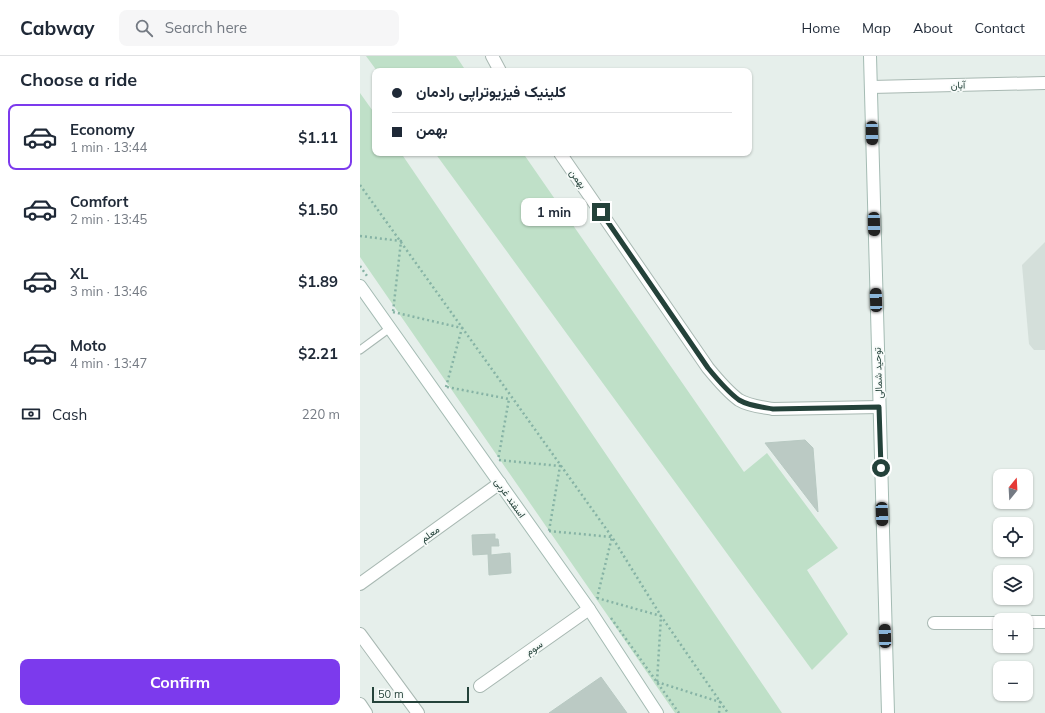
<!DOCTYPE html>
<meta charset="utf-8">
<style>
body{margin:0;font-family:Mulish,Vazirmatn,sans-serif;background:#f6f6f7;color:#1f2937;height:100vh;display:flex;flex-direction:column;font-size:15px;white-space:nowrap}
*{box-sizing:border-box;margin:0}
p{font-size:13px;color:#747a83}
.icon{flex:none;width:22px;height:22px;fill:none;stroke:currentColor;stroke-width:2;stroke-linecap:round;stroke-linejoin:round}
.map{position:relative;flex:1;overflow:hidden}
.side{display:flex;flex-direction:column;background:#fff;width:360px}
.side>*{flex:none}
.guide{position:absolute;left:12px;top:12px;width:380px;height:88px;border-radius:8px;box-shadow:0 1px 3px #0004;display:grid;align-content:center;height:88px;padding:0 20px;background:#fff}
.needle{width:26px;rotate:18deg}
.buttons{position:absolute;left:633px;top:413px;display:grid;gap:8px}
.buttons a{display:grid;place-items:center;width:40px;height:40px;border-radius:8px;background:#fff;box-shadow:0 1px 3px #0004;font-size:20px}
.scale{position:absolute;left:12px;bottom:10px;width:97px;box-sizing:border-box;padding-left:4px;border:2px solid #24423a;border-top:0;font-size:11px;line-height:14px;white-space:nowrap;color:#24423a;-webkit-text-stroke:3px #f7fbf9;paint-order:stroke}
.end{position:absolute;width:18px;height:18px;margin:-9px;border:5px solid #24423a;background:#fff;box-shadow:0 0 0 2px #fff}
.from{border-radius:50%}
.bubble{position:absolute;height:28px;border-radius:8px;background:#fff;box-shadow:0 1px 3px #0004;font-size:13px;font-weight:700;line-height:28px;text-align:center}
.car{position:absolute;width:12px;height:24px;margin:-12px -6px;border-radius:5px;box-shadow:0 0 3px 1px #0007;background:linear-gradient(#222 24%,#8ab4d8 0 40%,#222 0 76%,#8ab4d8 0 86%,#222 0)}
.guide b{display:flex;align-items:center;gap:14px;height:38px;font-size:15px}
.guide b+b{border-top:1px solid #e0e1e3}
.guide i{width:10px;height:10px;background:#1f2937}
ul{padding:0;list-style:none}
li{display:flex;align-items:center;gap:12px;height:66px;margin:0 8px 6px;padding:0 12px;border:2px solid transparent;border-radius:8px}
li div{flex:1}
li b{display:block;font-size:15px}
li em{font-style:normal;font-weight:700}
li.selected{border-color:#7c3aed}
li>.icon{width:36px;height:36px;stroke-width:1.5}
h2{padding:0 20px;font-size:18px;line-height:48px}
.pay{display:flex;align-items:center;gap:10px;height:44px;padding:0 20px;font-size:15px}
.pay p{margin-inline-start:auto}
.cta{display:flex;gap:8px;margin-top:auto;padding:8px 20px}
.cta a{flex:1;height:46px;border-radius:8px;background:#7c3aed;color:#fff;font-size:16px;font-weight:700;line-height:46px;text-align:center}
header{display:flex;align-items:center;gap:24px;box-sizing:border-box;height:56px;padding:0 20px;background:#fff;border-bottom:1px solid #e0e1e3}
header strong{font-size:19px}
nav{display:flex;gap:22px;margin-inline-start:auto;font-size:14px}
.search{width:280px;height:36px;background:#f6f6f7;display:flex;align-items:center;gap:10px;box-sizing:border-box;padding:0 14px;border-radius:8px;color:#747a83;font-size:15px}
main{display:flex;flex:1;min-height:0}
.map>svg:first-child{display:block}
</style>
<header>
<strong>Cabway</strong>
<div class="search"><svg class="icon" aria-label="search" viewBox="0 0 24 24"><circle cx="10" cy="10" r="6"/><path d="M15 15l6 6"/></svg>Search here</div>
<nav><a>Home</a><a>Map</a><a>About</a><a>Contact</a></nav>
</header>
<main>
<section class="side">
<h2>Choose a ride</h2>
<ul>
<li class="selected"><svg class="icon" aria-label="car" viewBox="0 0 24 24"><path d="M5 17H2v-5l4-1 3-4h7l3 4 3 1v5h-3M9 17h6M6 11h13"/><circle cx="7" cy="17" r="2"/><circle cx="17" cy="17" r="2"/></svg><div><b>Economy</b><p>1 min · 13:44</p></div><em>$1.11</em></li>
<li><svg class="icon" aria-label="car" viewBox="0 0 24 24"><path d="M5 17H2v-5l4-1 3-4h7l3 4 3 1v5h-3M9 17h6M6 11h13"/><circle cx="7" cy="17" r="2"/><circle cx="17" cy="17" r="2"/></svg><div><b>Comfort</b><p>2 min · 13:45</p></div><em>$1.50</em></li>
<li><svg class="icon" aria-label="car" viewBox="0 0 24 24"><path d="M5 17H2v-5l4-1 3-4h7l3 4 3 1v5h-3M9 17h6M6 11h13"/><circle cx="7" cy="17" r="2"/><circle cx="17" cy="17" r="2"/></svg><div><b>XL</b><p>3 min · 13:46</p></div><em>$1.89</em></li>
<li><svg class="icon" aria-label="car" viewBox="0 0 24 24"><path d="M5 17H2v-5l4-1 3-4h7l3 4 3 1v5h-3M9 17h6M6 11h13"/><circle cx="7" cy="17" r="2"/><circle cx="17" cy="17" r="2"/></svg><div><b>Moto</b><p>4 min · 13:47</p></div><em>$2.21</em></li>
</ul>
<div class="pay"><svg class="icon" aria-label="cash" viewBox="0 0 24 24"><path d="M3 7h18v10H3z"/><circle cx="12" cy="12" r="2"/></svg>Cash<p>220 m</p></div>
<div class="cta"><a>Confirm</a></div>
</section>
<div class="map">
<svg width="685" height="657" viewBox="0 0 685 657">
<rect width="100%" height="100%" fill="#e6efeb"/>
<path fill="#d4dfda" d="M685,186V294H674L669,288L662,209Z"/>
<path fill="#bfe0c8" d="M6,0H96L106,15H17Z
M0,37L15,58V97H41L422,657H315L0,201Z
M75,97H163L384,416L407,397L478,492L447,514L488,578L452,614Z"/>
<path fill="#bbcac4" stroke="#b8c9c2" d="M445,384L453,392L458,456L405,387Z
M135,478V483H138L139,490H131V499L150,497L151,517L129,519L128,498L113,499L112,479Z
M241,621L267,657H189Z"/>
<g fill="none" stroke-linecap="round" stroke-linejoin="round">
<defs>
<path id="lane" d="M0,294L30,272"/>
<path id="street" d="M132,0L140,15
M511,31L685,27
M200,97L348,312C357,323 368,336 379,344C389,350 402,351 413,353L519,351
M0,528L140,427
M666,566H685
M574,567H640
M0,578L58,657
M120,630L229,553
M0,648L6,657"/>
<path id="secondary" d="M510,0L528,657
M0,230L229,553L297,657"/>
</defs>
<use href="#lane" stroke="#a8b8b2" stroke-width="9"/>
<use href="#street" stroke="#a8b8b2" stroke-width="14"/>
<use href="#secondary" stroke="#a4bbb3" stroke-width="14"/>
<path stroke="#86b3a5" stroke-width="2.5" stroke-dasharray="2 3" stroke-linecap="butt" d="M0,129L252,481L301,560L368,657
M0,180L41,185L33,256
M0,210L7,220
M33,256L102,272L86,331
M87,331L149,343L138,404
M139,404L200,410L189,475
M189,475L252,481L237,542
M237,542L301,560L297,626
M251,562L319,657
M297,626L360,646L359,657"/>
<use href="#lane" stroke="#fff" stroke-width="7"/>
<use href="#street" stroke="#fff" stroke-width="12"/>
<use href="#secondary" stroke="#fff" stroke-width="12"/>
</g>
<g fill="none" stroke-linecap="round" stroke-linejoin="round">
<path stroke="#24423a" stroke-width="5" d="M241,156L348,312C357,323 368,336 379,344C389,350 402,351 413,353L519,351L521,412"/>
</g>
<g text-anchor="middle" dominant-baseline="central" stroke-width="3.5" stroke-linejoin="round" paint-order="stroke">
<g font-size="10" fill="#24423a" stroke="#f7fbf9">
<text transform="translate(598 29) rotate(-1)">آبان</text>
<text transform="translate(218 123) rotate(54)">بهمن</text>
<text transform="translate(518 317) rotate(-92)">توحید شمالی</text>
<text transform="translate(150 442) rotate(55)">اسفند غربی</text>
<text transform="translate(70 478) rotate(-36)">معلم</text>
<text transform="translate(174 592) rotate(-35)">سوم</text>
</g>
</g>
</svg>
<div class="buttons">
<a><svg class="needle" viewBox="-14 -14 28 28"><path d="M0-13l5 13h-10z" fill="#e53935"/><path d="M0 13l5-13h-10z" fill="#747a83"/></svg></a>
<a><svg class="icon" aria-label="locate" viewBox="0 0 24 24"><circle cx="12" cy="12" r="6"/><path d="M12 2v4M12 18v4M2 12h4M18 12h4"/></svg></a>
<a><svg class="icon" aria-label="layers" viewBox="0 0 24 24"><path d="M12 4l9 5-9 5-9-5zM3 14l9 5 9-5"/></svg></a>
<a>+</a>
<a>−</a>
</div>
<div class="scale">50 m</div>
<i class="end from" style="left:521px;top:412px"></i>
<i class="end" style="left:241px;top:156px"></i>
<div class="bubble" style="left:161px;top:142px;width:66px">1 min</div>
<i class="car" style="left:512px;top:77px;rotate:179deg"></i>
<i class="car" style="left:514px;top:168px;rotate:179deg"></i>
<i class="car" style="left:516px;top:244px;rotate:358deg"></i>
<i class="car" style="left:522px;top:458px;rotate:178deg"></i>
<i class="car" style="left:525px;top:580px;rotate:358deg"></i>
<div class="guide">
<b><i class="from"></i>کلینیک فیزیوتراپی رادمان</b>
<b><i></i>بهمن</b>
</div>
</div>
</main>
